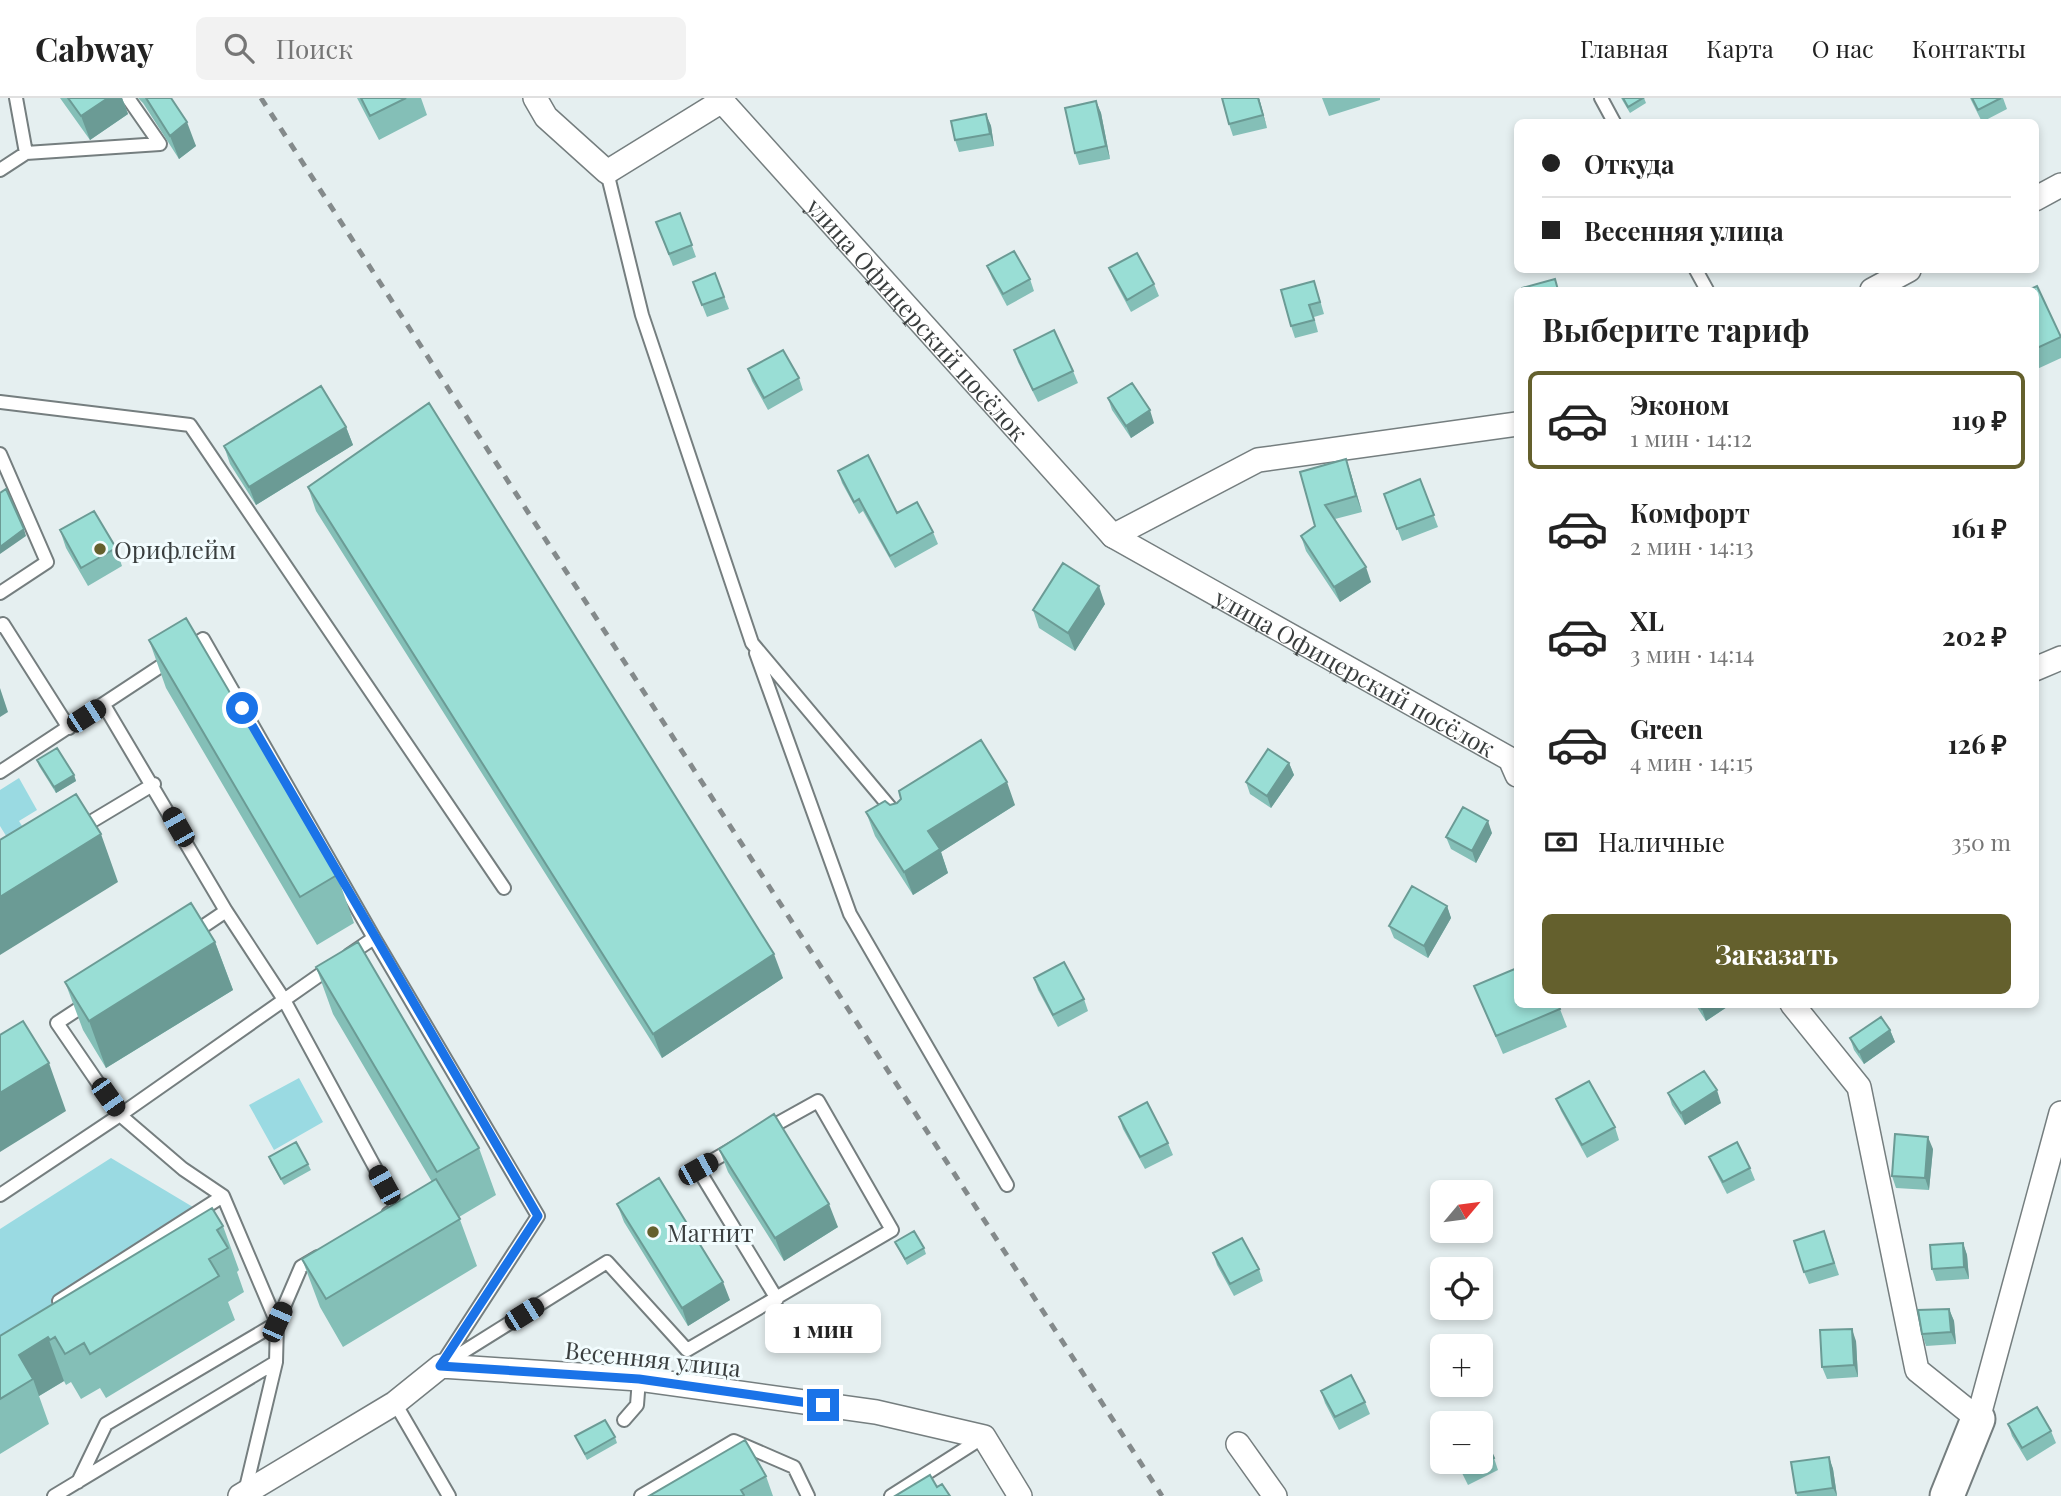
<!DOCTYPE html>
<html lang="ru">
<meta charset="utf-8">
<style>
body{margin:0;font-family:"Playfair Display",serif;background:#f2f2f2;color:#222;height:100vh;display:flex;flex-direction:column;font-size:26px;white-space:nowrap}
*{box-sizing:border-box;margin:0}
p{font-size:23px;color:#767676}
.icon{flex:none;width:38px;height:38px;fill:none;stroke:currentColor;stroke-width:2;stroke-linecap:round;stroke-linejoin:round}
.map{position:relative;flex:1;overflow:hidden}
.panel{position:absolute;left:1514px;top:189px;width:525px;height:721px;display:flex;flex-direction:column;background:#fff;border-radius:10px;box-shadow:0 4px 10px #0003}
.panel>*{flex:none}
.hud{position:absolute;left:1514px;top:21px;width:525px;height:154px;border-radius:10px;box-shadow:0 4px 10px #0003;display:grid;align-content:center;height:154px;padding:0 28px;background:#fff}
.needle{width:46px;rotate:61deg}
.fabs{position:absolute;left:1430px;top:1082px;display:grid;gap:14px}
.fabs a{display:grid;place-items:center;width:63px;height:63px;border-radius:10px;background:#fff;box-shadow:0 4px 10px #0003;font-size:35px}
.end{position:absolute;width:32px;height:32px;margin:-16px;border:9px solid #1a73e8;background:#fff;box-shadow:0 0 0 4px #fff}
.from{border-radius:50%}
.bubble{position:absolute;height:49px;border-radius:10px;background:#fff;box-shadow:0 4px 10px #0003;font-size:23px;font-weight:700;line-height:49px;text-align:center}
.car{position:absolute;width:21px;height:42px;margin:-21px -10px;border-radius:9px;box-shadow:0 0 5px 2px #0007;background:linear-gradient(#222 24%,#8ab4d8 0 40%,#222 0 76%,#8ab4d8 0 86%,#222 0)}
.hud b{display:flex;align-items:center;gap:24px;height:66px;font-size:26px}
.hud b+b{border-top:2px solid #e0e0e0}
.hud i{width:18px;height:18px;background:#222}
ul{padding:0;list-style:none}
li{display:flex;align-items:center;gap:21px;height:98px;margin:0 14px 10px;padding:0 14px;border:4px solid transparent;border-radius:10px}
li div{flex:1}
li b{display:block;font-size:26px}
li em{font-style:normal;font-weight:700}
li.selected{border-color:#64602d}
li>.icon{width:63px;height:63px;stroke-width:1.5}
h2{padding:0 28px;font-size:32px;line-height:84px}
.pay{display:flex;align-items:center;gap:18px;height:77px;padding:0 28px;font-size:26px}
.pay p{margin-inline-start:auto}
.primary-button{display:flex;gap:14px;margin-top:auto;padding:14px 28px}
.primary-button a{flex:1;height:80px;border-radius:10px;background:#64602d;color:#fff;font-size:28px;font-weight:700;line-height:80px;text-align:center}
header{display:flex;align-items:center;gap:42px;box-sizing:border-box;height:98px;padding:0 35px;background:#fff;border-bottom:2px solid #e0e0e0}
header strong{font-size:33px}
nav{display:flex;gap:38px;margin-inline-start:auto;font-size:24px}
.search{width:490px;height:63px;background:#f2f2f2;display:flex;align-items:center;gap:18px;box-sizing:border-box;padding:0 24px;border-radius:10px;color:#767676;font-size:26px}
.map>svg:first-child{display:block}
</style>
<header>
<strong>Cabway</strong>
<div class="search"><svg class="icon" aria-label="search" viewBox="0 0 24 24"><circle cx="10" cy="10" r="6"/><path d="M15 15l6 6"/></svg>Поиск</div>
<nav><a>Главная</a><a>Карта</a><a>О нас</a><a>Контакты</a></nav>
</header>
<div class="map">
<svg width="2061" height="1398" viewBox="0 0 2061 1398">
<rect width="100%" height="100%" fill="#e5eff0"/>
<path fill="#9adae2" d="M19,680L37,712L19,723L24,731L8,741L0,728V692Z
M299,980L323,1024L274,1052L249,1007Z
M111,1060L218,1124L0,1260V1131Z"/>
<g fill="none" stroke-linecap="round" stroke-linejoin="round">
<defs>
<path id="lane" d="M16,0L26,55
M1601,0L1614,24
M0,72L26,55L160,46L128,0
M607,74L642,217L752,545L894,714
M1696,172L1707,192
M0,304L190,327L504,790
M0,356L47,464L0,495
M0,528L3,526L69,630
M185,552L203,541L374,840L349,857
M756,555L850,816L1007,1087
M104,607L226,813L283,900L397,1110L388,1116
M0,674L170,562
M79,731L154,686
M192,836L226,813
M374,840L538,1118L443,1264
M736,1049L698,1071L777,1201
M0,1097L120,1017L331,869
M59,1203L223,1098L183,1071L120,1017L57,925L89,904
M444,1266L607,1164L687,1252L892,1132L818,1003L764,1033
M395,1305L449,1398
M624,1322L637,1307L639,1281
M78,1384L106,1326L277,1225L223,1098
M245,1394L276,1264L277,1225L301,1169L318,1159
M54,1398L276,1264
M641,1398L734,1343L794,1369L808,1398
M891,1398L982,1340"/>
<g id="street">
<path id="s1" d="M535,0L546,19L607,74L722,3L1113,438L1510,661L1517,677"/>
<path d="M2035,101L2061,87"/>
<path d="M1872,192L1909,172"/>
<path d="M1113,438L1258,362L1517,326"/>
<path d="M2035,571L2061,560"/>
<path d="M1792,906L1859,989L1917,1272L1978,1321L2061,1015"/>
<path d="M1238,1346L1275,1398"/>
<path d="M240,1398L395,1305L441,1268L639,1281L876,1314L984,1339L1020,1398"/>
</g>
<path id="secondary" d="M1947,1398L1978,1321"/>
</defs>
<use href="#lane" stroke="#757e7f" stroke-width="16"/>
<use href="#street" stroke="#757e7f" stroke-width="26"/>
<use href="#secondary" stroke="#757e7f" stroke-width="37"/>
<use href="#lane" stroke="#fff" stroke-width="12"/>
<use href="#street" stroke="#fff" stroke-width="23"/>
<use href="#secondary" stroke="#fff" stroke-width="33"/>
<path stroke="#848a8b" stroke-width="5" stroke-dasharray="9 9" stroke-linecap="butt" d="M261,0L1162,1398"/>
</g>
<path fill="#84bfb7" d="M60,0H122L128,16L90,42Z
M138,0H171L196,48L179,61L143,5Z
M357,0H421L427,17L379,42Z
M1222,0H1259L1267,30L1233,38L1229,26Z
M1322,0H1380V2L1329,18Z
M1621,0H1644L1646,5L1630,15Z
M1970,0H2003L2007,11L1982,24Z
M1096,3L1101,15L1110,61L1079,67L1075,55Z
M986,16L991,28L994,48L959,54L955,42Z
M680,115L696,159L673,168L656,124Z
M987,168L1030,181L1034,193L1007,208L992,180Z
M1109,170L1154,186L1159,198L1131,214L1114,182Z
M715,175L729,211L707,219L693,184Z
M2035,192L2061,238V260L2035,272Z
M1318,195L1324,216L1314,219L1318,234L1295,240L1291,228Z
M1014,252L1073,273L1078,285L1038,304L1018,264Z
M748,271L799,280L803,292L768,312L752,283Z
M1108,300L1154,325L1131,340L1112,312Z
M346,329L353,347L256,407L230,366L224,348Z
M1346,361L1351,376L1362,414L1335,421L1371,484L1340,504L1306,453L1301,438L1315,428Z
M838,373L897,415L933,434L938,446L895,470L863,413L859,416L842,385Z
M1420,381L1438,429L1402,443L1384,396Z
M308,389L783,880L662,960L316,413Z
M60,432L116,450L122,468L88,488L66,450Z
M1105,506L1075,553L1039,530L1033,512Z
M149,542L337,777L354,825L317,847L166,590Z
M37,662L74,677L76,683L56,695L39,668Z
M1289,665L1294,677L1271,710L1250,696L1246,684Z
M890,707H1015L941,754L948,775L913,797L875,738L866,714Z
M1492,735L1476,765L1451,751L1446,739Z
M1447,808L1451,820L1428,860L1394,840L1389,828Z
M215,844L233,892L106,970L83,932L65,884Z
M316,869L479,1050L496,1097L459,1119L477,1168L343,1249L320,1209L302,1161L432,1084L333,916Z
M1034,880L1084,901L1088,913L1058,929L1038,892Z
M1474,888L1558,906L1567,929L1503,956Z
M1695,906H1730V907L1706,923Z
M1890,932L1895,944L1864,966L1854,952L1850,940Z
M1668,995L1721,1005L1685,1027L1672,1007Z
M1556,1001L1615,1029L1619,1042L1587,1060L1561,1013Z
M1119,1019L1168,1045L1173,1057L1145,1071L1123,1031Z
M719,1051L838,1129L784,1163L728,1074Z
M1933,1051L1929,1092L1896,1090L1892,1078Z
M269,1059L308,1066L311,1072L284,1087L271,1065Z
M1709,1059L1750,1070L1755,1082L1727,1096L1714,1071Z
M617,1106L730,1202L688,1228L624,1124Z
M223,1128L239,1172L237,1174L244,1194L228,1204L235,1222L106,1300L100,1290L81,1301L71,1284L66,1287L64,1283L39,1298L49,1326L0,1356V1238Z
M1824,1133L1839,1177L1809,1186L1804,1174Z
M895,1144L924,1150L926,1156L907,1167Z
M1963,1145L1967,1157L1969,1181L1936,1183L1932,1171Z
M1213,1155L1259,1171L1263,1183L1234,1198L1217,1167Z
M1949,1211L1954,1223L1956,1246L1926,1248L1922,1236Z
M1856,1243L1858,1279L1827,1281L1822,1269Z
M1321,1293L1365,1304L1370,1316L1339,1332L1325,1305Z
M2008,1326L2051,1333L2056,1345L2027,1363L2012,1338Z
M575,1338L615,1339L617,1345L587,1362Z
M1829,1359L1833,1371L1837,1398H1797L1796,1395Z
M1494,1360L1498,1372L1468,1387L1456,1363H1480Z
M766,1378L773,1398H649Z"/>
<path fill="#6b9b95" d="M108,0H122L128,16L90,42L81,18Z
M1258,0H1259L1267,30L1263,17Z
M1096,3L1101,15L1110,61L1106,48Z
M986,16L991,28L994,48L990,36Z
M187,24L196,48L179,61L170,38Z
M1150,312L1154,325L1131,340L1126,328Z
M346,329L353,347L256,407L249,389Z
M1346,361L1351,376L1362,414L1356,398Z
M24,431L26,438L0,456V449Z
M1366,469L1371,484L1340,504L1334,489Z
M1099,488L1105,506L1075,553L1068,535Z
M0,590L8,614L0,619Z
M1289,665L1294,677L1271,710L1267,698Z
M74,677L76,683L56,695L54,689Z
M1007,684L1015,707L941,754L948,775L913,797L904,774L928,733Z
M1488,723L1492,735L1476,765L1472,753Z
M101,736L118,784L0,857V799Z
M1447,808L1451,820L1428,860L1424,848Z
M215,844L233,892L106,970L89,923Z
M774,856L783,880L662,960L653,936Z
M1709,906H1730V907L1706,923L1702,911Z
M1890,932L1895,944L1864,966L1859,954Z
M49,965L66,1013L0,1054V995Z
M1717,992L1721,1005L1685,1027L1681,1015Z
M1928,1039L1933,1051L1929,1092L1925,1080Z
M829,1106L838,1129L784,1163L775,1140Z
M1963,1145L1967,1157L1969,1181L1964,1169Z
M723,1184L730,1202L688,1228L682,1210Z
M1949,1211L1954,1223L1956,1246L1951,1234Z
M1852,1231L1856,1243L1858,1279L1854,1267Z
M48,1239L64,1283L39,1298L33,1281L19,1257Z
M1829,1359L1833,1371L1837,1398L1833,1390Z"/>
<path fill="#99ded5" stroke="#6b9b95" stroke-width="2" d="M68,0H108L81,18Z
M146,0H171L187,24L170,38Z
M361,0H406L370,18Z
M1222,0H1258L1263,17L1229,26Z
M1623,0H1643L1628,9Z
M1972,0H2001L1978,12Z
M1096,3L1106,48L1075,55L1065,10Z
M986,16L990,36L955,42L951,23Z
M680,115L692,147L669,156L656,124Z
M1014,153L1030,181L1003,196L987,168Z
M1137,155L1154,186L1127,202L1109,170Z
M715,175L724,199L702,207L693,184Z
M1555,181L1558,192H1522V190Z
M1314,183L1320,204L1309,207L1314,222L1291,228L1281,192Z
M2037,188L2061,239L2035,251V192H2028Z
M1054,232L1073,273L1033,292L1014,252Z
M783,252L799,280L764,300L748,271Z
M1132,285L1150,312L1126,328L1108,300Z
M321,288L346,329L249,389L224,348Z
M429,305L774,856L653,936L308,389Z
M868,357L897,415L917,404L933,434L890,458L859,401L854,404L838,373Z
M1346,361L1356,398L1325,407L1366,469L1334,489L1301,438L1315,428L1300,374Z
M1420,381L1434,417L1397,431L1384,396Z
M6,391L24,431L0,449V395Z
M94,413L116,450L81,470L60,432Z
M1063,465L1099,488L1068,535L1033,512Z
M186,520L337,777L300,799L149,542Z
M981,642L1007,684L928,733L940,751L904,774L866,714L885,703L890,707L897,705L901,701L899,693Z
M57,650L74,677L54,689L37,662Z
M1268,651L1289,665L1267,698L1246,684Z
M76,696L101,736L0,799V742Z
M1463,709L1488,723L1472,753L1446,739Z
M1412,788L1447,808L1424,848L1389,828Z
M191,805L215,844L89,923L65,884Z
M358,844L479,1050L437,1074L316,869Z
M1064,864L1084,901L1053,917L1034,880Z
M1517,870V906H1558L1560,911L1496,938L1474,888Z
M1699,906H1709L1702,911Z
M1881,919L1890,932L1859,954L1850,940Z
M23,923L49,965L0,995V937Z
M1704,973L1717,992L1681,1015L1668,995Z
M1589,983L1615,1029L1582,1047L1556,1001Z
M1147,1004L1168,1045L1140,1059L1119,1019Z
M774,1016L829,1106L775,1140L719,1051Z
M1895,1036L1928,1039L1925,1080L1892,1078Z
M296,1044L308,1066L281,1081L269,1059Z
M1737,1044L1750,1070L1723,1084L1709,1059Z
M659,1080L723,1184L682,1210L617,1106Z
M436,1081L460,1121L326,1201L302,1161Z
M212,1110L223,1128L217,1132L228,1150L209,1161L219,1178L90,1256L84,1245L65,1256L55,1239L50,1242L48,1239L19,1257L33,1281L0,1301V1238Z
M914,1133L924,1150L905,1161L895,1144Z
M1824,1133L1834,1165L1804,1174L1794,1143Z
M1242,1140L1259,1171L1230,1186L1213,1155Z
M1963,1145L1964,1169L1932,1171L1930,1147Z
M1949,1211L1951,1234L1922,1236L1918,1212Z
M1852,1231L1854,1267L1822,1269L1820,1232Z
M1351,1277L1365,1304L1335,1319L1321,1293Z
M2037,1309L2051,1333L2022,1350L2008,1326Z
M605,1322L615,1339L585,1356L575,1338Z
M1480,1335H1482L1494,1360L1464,1375L1458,1363H1480Z
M745,1342L766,1378L741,1392L744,1397L743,1398H649Z
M1829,1359L1833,1390L1796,1395L1791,1364Z
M930,1377L937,1389L942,1386L950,1398H895Z"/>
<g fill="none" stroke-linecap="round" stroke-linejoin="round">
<path stroke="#1a73e8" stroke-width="9" d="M242,610L538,1118L440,1268L639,1281L823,1307"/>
</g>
<g fill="#64602d" stroke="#f2fcfe" stroke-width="2.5">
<circle cx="100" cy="451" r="7"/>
<circle cx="653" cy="1134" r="7"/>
</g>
<g text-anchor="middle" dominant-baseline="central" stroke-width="6" stroke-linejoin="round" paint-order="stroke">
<g font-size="24" fill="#3a3e3e" stroke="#f2fcfe">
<text stroke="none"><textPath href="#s1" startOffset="532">улица Офицерский посёлок</textPath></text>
<text stroke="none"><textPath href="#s1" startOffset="1102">улица Офицерский посёлок</textPath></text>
<text transform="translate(653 1260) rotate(6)">Весенняя улица</text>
</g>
<g font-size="24" fill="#3a3e3e" stroke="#f2fcfe" text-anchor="start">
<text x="114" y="451">Орифлейм</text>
<text x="667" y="1134">Магнит</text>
</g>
</g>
</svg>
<div class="fabs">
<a><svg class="needle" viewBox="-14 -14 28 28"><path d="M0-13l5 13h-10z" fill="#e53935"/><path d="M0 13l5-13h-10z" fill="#767676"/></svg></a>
<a><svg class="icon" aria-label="locate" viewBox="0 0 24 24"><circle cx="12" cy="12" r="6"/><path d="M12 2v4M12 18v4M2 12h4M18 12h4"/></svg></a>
<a>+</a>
<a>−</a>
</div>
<i class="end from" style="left:242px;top:610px"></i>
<i class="end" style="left:823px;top:1307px"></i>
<div class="bubble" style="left:765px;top:1206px;width:116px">1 мин</div>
<i class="car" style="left:86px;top:618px;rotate:57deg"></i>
<i class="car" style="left:178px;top:729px;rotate:330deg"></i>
<i class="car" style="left:108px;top:999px;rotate:145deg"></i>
<i class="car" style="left:698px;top:1071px;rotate:61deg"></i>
<i class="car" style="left:384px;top:1087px;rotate:331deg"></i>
<i class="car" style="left:524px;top:1216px;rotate:58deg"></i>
<i class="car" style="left:277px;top:1224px;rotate:24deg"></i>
<div class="hud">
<b><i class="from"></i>Откуда</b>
<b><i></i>Весенняя улица</b>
</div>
<section class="panel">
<h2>Выберите тариф</h2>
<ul>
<li class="selected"><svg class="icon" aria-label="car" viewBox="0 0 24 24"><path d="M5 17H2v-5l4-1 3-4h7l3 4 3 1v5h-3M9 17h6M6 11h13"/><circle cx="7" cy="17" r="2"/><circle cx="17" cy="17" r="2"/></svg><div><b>Эконом</b><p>1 мин · 14:12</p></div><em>119 ₽</em></li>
<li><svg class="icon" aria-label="car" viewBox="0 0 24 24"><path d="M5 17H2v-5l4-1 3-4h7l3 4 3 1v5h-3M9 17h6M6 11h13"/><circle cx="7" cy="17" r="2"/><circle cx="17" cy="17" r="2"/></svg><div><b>Комфорт</b><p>2 мин · 14:13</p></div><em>161 ₽</em></li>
<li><svg class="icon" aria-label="car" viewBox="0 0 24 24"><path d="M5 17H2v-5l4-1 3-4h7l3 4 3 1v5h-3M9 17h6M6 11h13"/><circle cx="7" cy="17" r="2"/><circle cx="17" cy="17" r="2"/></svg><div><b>XL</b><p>3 мин · 14:14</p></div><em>202 ₽</em></li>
<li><svg class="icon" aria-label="car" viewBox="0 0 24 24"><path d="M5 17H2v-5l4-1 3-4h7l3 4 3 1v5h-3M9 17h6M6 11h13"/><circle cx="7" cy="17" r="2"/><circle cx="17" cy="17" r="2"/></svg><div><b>Green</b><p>4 мин · 14:15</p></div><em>126 ₽</em></li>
</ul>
<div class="pay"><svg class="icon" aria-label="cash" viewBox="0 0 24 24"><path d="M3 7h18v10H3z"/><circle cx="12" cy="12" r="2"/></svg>Наличные<p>350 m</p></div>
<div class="primary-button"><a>Заказать</a></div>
</section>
</div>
